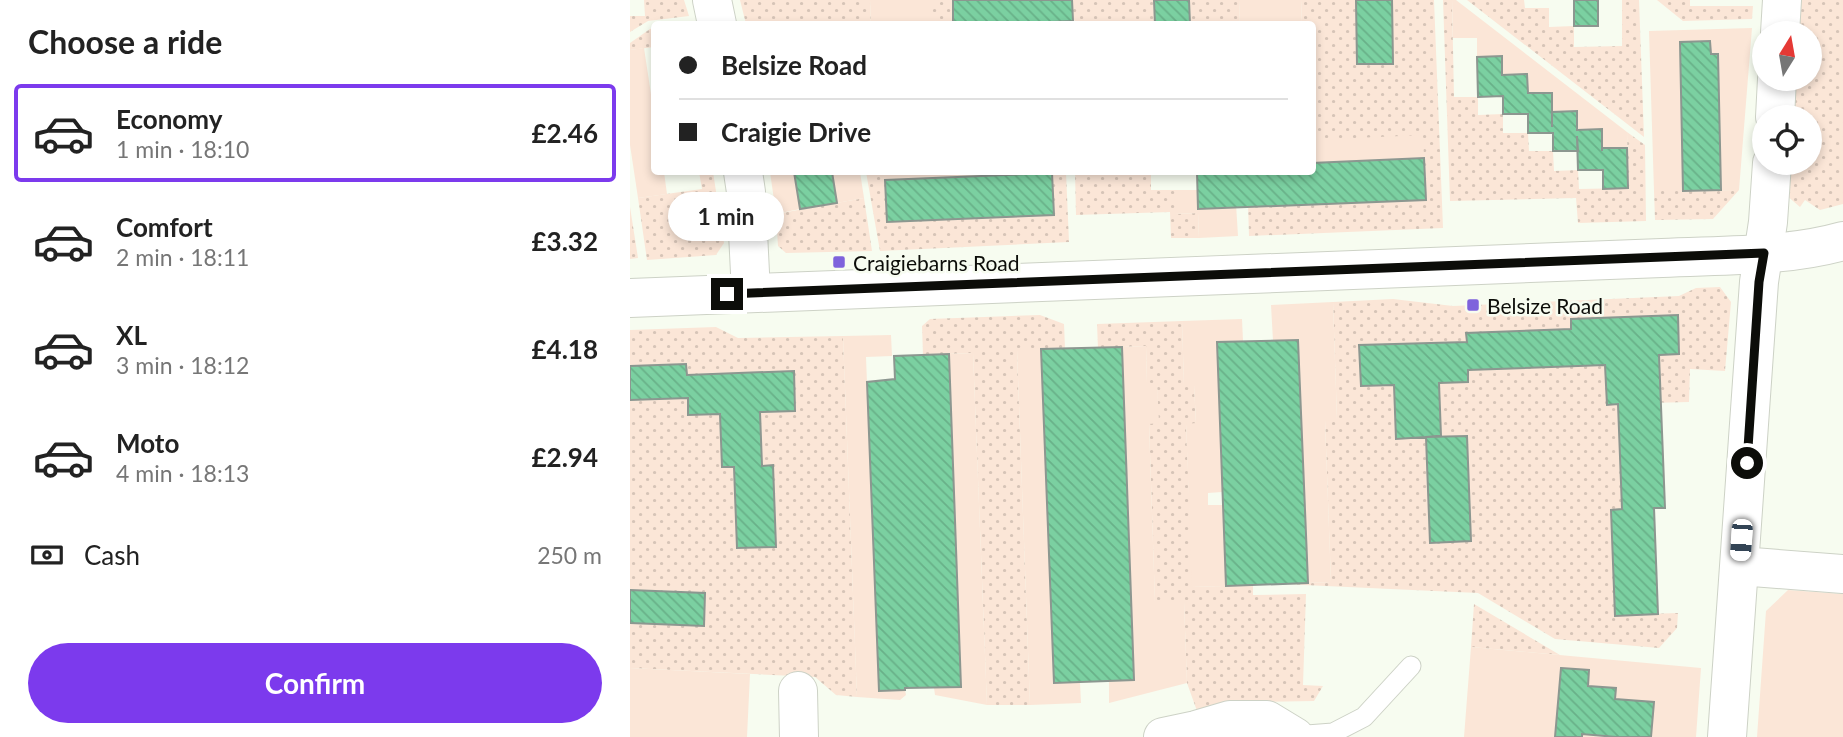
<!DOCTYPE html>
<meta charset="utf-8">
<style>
body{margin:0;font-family:Lato,sans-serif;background:#f6f6f6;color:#222;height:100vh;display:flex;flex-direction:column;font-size:26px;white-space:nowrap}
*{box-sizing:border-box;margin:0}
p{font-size:23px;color:#767676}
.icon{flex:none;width:38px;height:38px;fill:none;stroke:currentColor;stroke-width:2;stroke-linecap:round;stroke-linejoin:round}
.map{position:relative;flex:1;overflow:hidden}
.details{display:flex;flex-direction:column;background:#fff;width:630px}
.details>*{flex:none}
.top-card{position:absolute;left:21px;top:21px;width:665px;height:154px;border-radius:7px;box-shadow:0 4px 10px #0003;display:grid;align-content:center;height:154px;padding:0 28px;background:#fff}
.needle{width:46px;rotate:11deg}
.buttons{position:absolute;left:1122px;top:21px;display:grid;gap:14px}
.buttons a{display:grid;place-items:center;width:70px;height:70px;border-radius:50%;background:#fff;box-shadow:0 4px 10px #0003;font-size:35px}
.end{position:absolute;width:32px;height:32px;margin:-16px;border:9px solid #0c0d09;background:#fff;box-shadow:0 0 0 4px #fff}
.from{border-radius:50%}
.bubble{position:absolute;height:49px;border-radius:24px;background:#fff;box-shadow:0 4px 10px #0003;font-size:23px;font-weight:700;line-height:49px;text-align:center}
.car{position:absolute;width:21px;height:42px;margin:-21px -10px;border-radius:9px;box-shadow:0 0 5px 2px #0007;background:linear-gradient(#fff 24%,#345 0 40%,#fff 0 76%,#345 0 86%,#fff 0)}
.top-card b{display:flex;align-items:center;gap:24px;height:66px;font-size:26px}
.top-card b+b{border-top:2px solid #e0e0e0}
.top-card i{width:18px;height:18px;background:#222}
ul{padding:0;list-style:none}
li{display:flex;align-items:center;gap:21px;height:98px;margin:0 14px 10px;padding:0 14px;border:4px solid transparent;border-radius:7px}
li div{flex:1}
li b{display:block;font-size:26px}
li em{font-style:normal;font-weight:700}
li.on{border-color:#7c3aed}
li>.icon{width:63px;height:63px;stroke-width:1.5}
h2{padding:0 28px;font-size:32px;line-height:84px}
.pay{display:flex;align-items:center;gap:18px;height:77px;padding:0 28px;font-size:26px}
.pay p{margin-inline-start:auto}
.cta{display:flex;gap:14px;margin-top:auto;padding:14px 28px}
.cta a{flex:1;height:80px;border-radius:42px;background:#7c3aed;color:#fff;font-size:28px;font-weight:700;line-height:80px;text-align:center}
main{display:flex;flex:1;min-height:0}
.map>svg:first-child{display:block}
</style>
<main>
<section class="details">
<h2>Choose a ride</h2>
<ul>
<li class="on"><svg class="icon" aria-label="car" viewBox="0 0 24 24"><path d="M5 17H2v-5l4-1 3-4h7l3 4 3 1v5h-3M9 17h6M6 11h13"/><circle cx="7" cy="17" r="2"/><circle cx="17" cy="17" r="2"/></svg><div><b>Economy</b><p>1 min · 18:10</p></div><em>£2.46</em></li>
<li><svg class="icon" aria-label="car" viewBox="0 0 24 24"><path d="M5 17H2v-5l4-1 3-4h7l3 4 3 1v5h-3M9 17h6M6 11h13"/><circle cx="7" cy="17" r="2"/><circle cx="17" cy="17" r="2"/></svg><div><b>Comfort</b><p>2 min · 18:11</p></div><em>£3.32</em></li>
<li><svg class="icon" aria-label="car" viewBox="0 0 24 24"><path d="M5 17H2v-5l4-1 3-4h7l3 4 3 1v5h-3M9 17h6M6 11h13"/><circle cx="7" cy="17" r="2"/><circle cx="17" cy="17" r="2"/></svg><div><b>XL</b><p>3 min · 18:12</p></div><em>£4.18</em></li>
<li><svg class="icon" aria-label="car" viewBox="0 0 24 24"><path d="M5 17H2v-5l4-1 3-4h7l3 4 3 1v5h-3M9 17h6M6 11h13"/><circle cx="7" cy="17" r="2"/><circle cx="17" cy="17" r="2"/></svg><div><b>Moto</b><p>4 min · 18:13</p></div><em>£2.94</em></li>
</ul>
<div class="pay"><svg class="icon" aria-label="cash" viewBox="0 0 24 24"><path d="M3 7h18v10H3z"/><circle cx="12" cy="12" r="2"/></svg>Cash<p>250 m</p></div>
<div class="cta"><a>Confirm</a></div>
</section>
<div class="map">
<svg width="1213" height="737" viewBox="0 0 1213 737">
<defs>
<pattern id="grass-dots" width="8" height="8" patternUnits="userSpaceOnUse" patternTransform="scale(1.75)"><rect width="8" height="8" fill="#fbe6d7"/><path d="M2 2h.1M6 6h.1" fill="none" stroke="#d6c4b7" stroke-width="1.8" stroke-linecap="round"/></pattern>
<pattern id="building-back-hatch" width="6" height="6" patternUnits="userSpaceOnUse" patternTransform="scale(1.75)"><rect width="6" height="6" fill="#7bd0a1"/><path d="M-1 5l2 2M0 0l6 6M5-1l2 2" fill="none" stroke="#69b189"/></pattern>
</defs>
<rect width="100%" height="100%" fill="#f7fcf0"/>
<path fill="url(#grass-dots)" d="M14,0H54L59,16L18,21L0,32V16H15Z
M110,0H240L241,24H116Z
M300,0H431V24H300Z
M439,0H524L525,24H449L440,17Z
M559,0H609L610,24H536H560Z
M671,0H804L813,228L619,236L617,172H682V24H672Z
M813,0H822L824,97H848V115L873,114V133H898L899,151H923L924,171L948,170L949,189L998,188L997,132L1015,145L1016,221L948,223L946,198L820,201Z
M837,0H894L895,8H919V27L944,26V47L992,46V0H1009L1014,137Z
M1027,0H1060V6H1123L1122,19L1053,21Z
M1171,0H1213V204L1190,210L1175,200L1170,207L1156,195L1158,163H1180V117H1162L1165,79H1180V33H1168Z
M24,28V47L0,50V43L20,29Z
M69,172H83L94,243L86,255L17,260L8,198L72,189Z
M236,172H436L439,242L250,251Z
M445,172H521V190H545V214L568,213L569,238H541L540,212L446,215Z
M1109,190L1083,219L1025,220L1024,191Z
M234,198L242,251L156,253L148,246L146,214Z
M0,207L8,258L0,259Z
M1090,287L1101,302L1095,371L1060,369L1059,402L1019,403L1005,355L1049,354L1048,316L941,329L836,334L837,342L730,345L779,384L767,439L796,437L800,543L841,541L837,436L811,437L809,393L794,383L838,382V370L942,366L988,356L977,405L988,404L992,509L981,510L985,615L1048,613L1047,628L1029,648L925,639L848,593L652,584L701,582L695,420L707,419L703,302L763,299L823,306L1049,296L1066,288Z
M410,315L434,324L435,348L387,351L400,705H357L343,353L293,355L292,326L300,319Z
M552,321L554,385L564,384L566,424H556L563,587L623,585V595L676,594L673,685L693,686L684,701L621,702L567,711L557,683L554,602L525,603L519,423H528L527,383H517L516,346L468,348L467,324Z
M86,327L108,338L213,336L227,697L206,695L185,677L0,668V330Z
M844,604L930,655L841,647Z"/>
<path fill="#fbe6d7" d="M240,0H300V24H241Z
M609,0H671L672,24H610Z
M822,0H826L997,132V148H972V129L947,130V111L922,112L921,93H898L897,74L872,75V56L847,57V38H823Z
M1122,28L1109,190H1091L1090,166H1083L1090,152V129H1082C1093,109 1092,98 1081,79L1089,78L1088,55L1081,54L1080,41L1053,191H1024L1019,31Z
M14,48L24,114V172H34L37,194L8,198L0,145V50Z
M793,135L794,158L683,163L682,140Z
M140,172H170L173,184L170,209L146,214Z
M202,172H230L234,198L207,203Z
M255,172H422V173L255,180Z
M592,172H604L608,236L569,238L568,213L545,214V190H568L569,209H592Z
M703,302L707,420L695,421L701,582L678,583L668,340L643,341L641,305Z
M612,319L613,341L587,343L592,492L578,493V505H593L596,586L562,587L556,424L566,423L564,385H554L552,321Z
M261,335L262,356L236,357L249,691L275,690L276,695L270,700L227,697L213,336Z
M516,346L517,383H527L529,423L519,424L525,602L554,601L557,683L479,703V681L504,680L492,347Z
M411,349L424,683H450L451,703L400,705L387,350Z
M343,353L357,705L305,695L304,688L331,686L319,354Z
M1158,590L1213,594V737H1127L1136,611Z
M841,647L1071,668L1066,737H834Z
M0,668L120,674L117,737H0Z"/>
<path fill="url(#building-back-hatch)" stroke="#8c9790" stroke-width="2" d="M323,0H442L443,21L375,24H323Z
M524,0H559L560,24H525Z
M726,0H762L763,64H727Z
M944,0H968V26H944Z
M1080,41L1081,54H1088L1091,190L1053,191L1050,42Z
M872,56V75L897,74L898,93H922V127V112L947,111V130L972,129V151V148H997L998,188L973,189V170H948L947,136L948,151H923V133H898V114H873V96L848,97L847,57Z
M794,158L796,200L568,209L567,172H682V163Z
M164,172H202L207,203L170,209Z
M422,173L424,215L257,222L255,180Z
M1048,315L1049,354L1029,355L1035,508H1024L1028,614L985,616L981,510L992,509L988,404L977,405L975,365L838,370V382L809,383L811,436L766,439L764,385L731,386L729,345L837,342L836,333L941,329V319Z
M668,340L678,583L596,586L587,342Z
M492,347L504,680L424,683L411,349Z
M319,354L331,687L275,688V690L249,691L237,382L265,379L264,356Z
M56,364L57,375L164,371L165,411L130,412L132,466L143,465L146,547L107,548L104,467H92L90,414L58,415V398L0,400V366Z
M837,436L841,541L800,543L796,437Z
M0,590L75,593L74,626L0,623Z
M931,668L959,670L958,686L986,688L985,699L1024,702L1021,737H986L952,734V737H925Z"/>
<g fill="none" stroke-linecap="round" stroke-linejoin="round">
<defs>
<path id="lane" d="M664,736L703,733L734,717L781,666"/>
<path id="street" d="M82,0L87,24
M1150,33L1152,0
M1145,117L1147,79
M113,172L116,192L121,293
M1110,566L1213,574
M168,691L169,737
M533,737L566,730L600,720H637L665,737
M1097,737L1129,282L1138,222L1142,163"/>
<path id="secondary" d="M0,298L1032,258C1090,255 1157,257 1213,241"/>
</defs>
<use href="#lane" stroke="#cdd2c6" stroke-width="21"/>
<use href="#street" stroke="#cdd2c6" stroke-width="40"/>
<use href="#secondary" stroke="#cdd2c6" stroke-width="40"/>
<use href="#lane" stroke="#fff" stroke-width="19"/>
<use href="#street" stroke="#fff" stroke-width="38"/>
<use href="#secondary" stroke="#fff" stroke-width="38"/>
</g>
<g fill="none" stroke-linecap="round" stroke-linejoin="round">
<path stroke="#0c0d09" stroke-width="9" d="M97,294L1134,253L1129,282L1117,463"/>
</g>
<g fill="#7e62dc" stroke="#f7fcf0" stroke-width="2.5">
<rect x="202" y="255" width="14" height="14" rx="3.5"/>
<rect x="836" y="298" width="14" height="14" rx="3.5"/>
</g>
<g text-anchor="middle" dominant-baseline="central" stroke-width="5" stroke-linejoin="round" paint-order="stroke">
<g font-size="21" fill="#0c0d09" stroke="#f7fcf0" text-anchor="start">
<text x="223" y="262">Craigiebarns Road</text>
<text x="857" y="305">Belsize Road</text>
</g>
</g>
</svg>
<div class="buttons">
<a><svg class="needle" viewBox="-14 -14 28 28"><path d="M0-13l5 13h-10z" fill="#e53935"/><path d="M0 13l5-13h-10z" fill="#767676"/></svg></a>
<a><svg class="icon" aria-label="locate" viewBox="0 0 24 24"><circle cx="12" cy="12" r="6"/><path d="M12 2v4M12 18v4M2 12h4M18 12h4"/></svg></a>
</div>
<i class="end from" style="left:1117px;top:463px"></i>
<i class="end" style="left:97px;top:294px"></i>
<div class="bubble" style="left:38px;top:192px;width:116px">1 min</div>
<i class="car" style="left:1111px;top:540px;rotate:184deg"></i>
<div class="top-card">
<b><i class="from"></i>Belsize Road</b>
<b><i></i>Craigie Drive</b>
</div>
</div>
</main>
